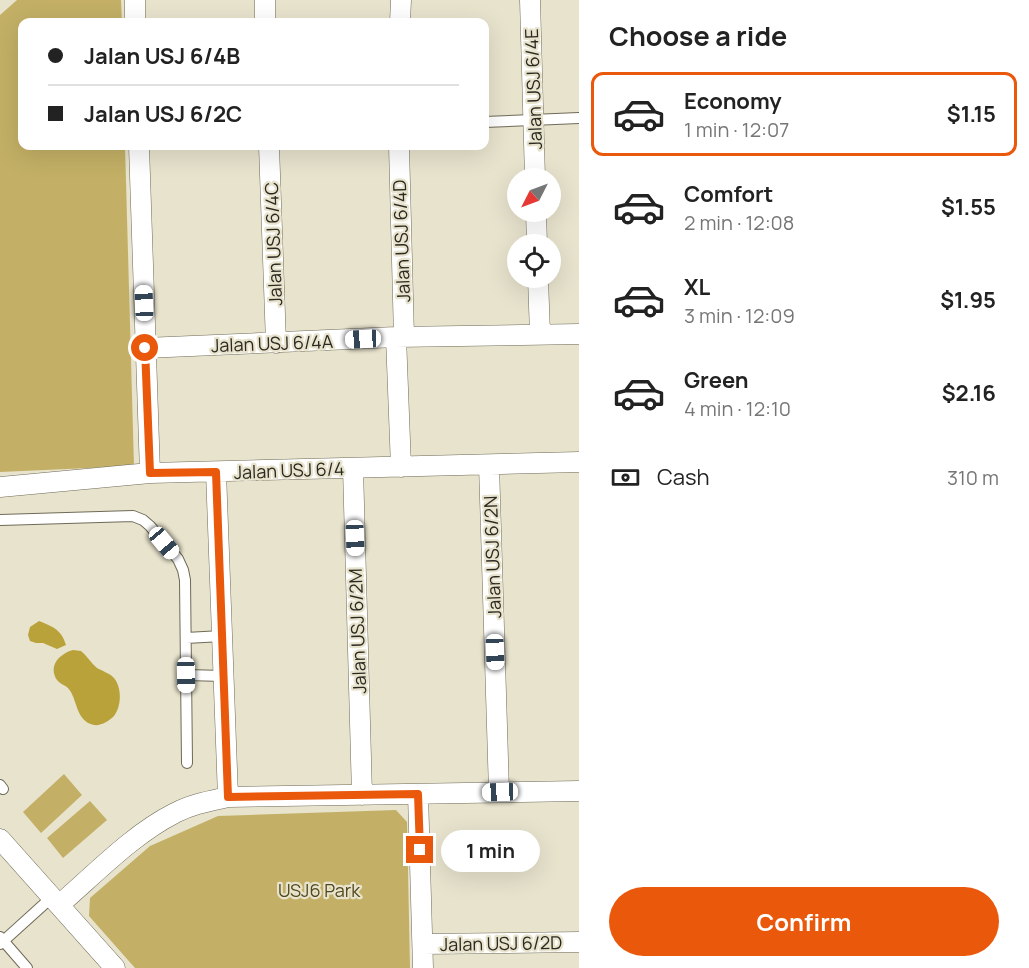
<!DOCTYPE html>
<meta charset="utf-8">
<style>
body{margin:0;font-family:Manrope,sans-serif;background:#f2f2f2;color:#222;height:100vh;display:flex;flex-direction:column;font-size:22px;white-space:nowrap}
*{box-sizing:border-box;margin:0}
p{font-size:20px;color:#767676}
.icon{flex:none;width:33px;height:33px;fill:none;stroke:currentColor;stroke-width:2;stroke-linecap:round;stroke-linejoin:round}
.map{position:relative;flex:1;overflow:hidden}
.panel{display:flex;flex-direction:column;background:#fff;width:450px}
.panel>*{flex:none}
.banner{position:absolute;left:18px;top:18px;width:471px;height:132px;border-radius:12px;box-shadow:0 6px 24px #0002;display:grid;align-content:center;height:132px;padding:0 30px;background:#fff}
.needle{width:39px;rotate:228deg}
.buttons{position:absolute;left:507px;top:168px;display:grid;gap:12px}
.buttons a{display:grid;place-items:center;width:54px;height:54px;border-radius:50%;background:#fff;box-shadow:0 6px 24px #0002;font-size:30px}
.end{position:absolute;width:27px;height:27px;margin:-14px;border:8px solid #ea580c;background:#fff;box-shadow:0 0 0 3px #fff}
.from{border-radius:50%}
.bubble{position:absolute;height:42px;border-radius:21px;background:#fff;box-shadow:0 6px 24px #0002;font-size:20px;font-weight:700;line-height:42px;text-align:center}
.car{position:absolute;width:18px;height:36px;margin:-18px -9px;border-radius:8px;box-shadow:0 0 4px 2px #0007;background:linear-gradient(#fff 24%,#345 0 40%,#fff 0 76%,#345 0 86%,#fff 0)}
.banner b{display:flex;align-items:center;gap:21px;height:57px;font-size:22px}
.banner b+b{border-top:2px solid #e0e0e0}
.banner i{width:15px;height:15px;background:#222}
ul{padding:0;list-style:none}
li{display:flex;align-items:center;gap:18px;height:84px;margin:0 12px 9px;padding:0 18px;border:3px solid transparent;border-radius:12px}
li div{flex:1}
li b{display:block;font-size:22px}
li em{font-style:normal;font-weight:700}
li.active{border-color:#ea580c}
li>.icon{width:54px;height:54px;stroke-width:1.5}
h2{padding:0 30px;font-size:27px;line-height:72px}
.pay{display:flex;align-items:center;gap:15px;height:66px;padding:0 30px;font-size:22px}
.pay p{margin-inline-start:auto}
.button{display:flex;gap:12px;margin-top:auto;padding:12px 30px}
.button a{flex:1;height:69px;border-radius:36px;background:#ea580c;color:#fff;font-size:24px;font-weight:700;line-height:69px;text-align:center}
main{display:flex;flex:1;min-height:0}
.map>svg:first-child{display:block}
</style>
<main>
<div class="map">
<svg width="579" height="968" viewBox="0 0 579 968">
<rect width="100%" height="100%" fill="#e8e3cd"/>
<path fill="#c3b066" d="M17,0H121L122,22H22V146H125L134,466L0,472V15Z
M64,774L82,795L41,833L23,812Z
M90,801L107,820L63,858L47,838Z
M396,810L407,822L410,968H135L89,916L90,898L150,846L218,816Z"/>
<path fill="#baa23b" d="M39,621C53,627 61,629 66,645L57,649L43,643H36L30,641L28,635L30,627Z
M73,650L81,651C87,656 91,663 97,668C102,671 109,673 113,677C122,686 122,706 114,716C109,721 101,726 94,725C75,721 78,699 68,688C65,685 60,684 57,680C48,666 59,654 73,650Z"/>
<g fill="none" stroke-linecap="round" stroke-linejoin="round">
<defs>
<path id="lane" d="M484,122L579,118
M0,520L133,516L143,520L150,526L178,559L183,570L185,580L187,763
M186,638L222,636
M186,675L224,676
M0,785L3,789
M0,937L27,968
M0,944L52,897"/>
<path id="street" d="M135,0V22
M265,0V22
M530,0L535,178
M400,22L401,0
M139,146L150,473
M269,146L276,343
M399,146L404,337
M536,212L537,244
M538,278L540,334
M396,337L401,467
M145,348L396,337L579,334
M489,465L499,792
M353,468L362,795
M216,472L228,797
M0,487L150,473L579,462
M418,794L423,968
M0,839L115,968
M59,905C95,874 133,834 175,813C192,804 210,801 228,797L579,791
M423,944L579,942"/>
</defs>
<use href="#lane" stroke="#6f6a57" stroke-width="12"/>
<use href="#street" stroke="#6f6a57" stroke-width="21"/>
<use href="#lane" stroke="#fff" stroke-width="10"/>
<use href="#street" stroke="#fff" stroke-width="20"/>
</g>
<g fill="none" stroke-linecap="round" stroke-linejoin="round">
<path stroke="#ea580c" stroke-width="8" d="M145,348L150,473L216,472L228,797L418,794L420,850"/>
</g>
<g text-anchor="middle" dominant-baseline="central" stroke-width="4.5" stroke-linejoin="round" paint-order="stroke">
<g font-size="18" fill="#2a2820" stroke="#e8e3cd">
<text transform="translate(533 89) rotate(-92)">Jalan USJ 6/4E</text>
<text transform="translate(401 241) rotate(-92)">Jalan USJ 6/4D</text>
<text transform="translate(273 244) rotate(-92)">Jalan USJ 6/4C</text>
<text transform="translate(272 343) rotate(-2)">Jalan USJ 6/4A</text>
<text transform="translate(289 470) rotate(-2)">Jalan USJ 6/4</text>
<text transform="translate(492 557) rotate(-92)">Jalan USJ 6/2N</text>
<text transform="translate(357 631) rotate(-92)">Jalan USJ 6/2M</text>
<text transform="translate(501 943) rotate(-1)">Jalan USJ 6/2D</text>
</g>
<g font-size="18" fill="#52481e" stroke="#e8e3cd">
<text x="319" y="890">USJ6 Park</text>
</g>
</g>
</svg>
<div class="buttons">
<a><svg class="needle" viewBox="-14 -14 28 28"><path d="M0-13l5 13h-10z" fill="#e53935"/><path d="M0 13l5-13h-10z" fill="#767676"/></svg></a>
<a><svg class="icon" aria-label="locate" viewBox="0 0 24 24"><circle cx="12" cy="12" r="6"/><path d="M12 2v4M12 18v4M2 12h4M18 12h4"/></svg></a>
</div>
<i class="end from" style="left:145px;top:348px"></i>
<i class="end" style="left:420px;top:850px"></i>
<div class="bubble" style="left:441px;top:830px;width:99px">1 min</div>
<i class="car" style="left:144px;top:303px;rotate:358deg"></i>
<i class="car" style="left:363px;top:339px;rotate:267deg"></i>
<i class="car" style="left:355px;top:538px;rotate:178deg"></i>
<i class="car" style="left:164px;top:543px;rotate:140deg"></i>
<i class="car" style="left:495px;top:652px;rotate:178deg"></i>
<i class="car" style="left:186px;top:675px;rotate:179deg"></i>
<i class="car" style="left:500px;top:792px;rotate:268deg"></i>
<div class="banner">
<b><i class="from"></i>Jalan USJ 6/4B</b>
<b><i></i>Jalan USJ 6/2C</b>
</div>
</div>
<section class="panel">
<h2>Choose a ride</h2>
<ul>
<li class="active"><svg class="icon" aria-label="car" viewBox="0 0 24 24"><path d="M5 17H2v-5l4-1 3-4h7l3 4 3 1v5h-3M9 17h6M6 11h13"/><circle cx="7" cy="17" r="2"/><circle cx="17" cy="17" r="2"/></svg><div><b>Economy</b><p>1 min · 12:07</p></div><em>$1.15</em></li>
<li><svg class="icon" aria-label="car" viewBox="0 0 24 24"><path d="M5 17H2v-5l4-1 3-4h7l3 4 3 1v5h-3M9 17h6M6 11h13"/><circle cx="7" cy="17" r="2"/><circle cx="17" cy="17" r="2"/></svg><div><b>Comfort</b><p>2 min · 12:08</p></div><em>$1.55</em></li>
<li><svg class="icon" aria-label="car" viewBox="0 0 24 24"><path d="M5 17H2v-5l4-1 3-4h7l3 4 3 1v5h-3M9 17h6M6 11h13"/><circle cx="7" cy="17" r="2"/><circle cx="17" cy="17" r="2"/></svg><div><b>XL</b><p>3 min · 12:09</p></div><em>$1.95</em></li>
<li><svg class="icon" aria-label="car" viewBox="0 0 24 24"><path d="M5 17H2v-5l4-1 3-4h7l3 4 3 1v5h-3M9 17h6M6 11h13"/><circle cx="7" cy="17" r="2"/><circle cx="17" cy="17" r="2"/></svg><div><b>Green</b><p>4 min · 12:10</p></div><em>$2.16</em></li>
</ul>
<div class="pay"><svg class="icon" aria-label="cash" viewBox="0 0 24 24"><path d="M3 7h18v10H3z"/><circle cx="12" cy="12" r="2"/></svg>Cash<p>310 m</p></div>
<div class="button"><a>Confirm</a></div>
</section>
</main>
